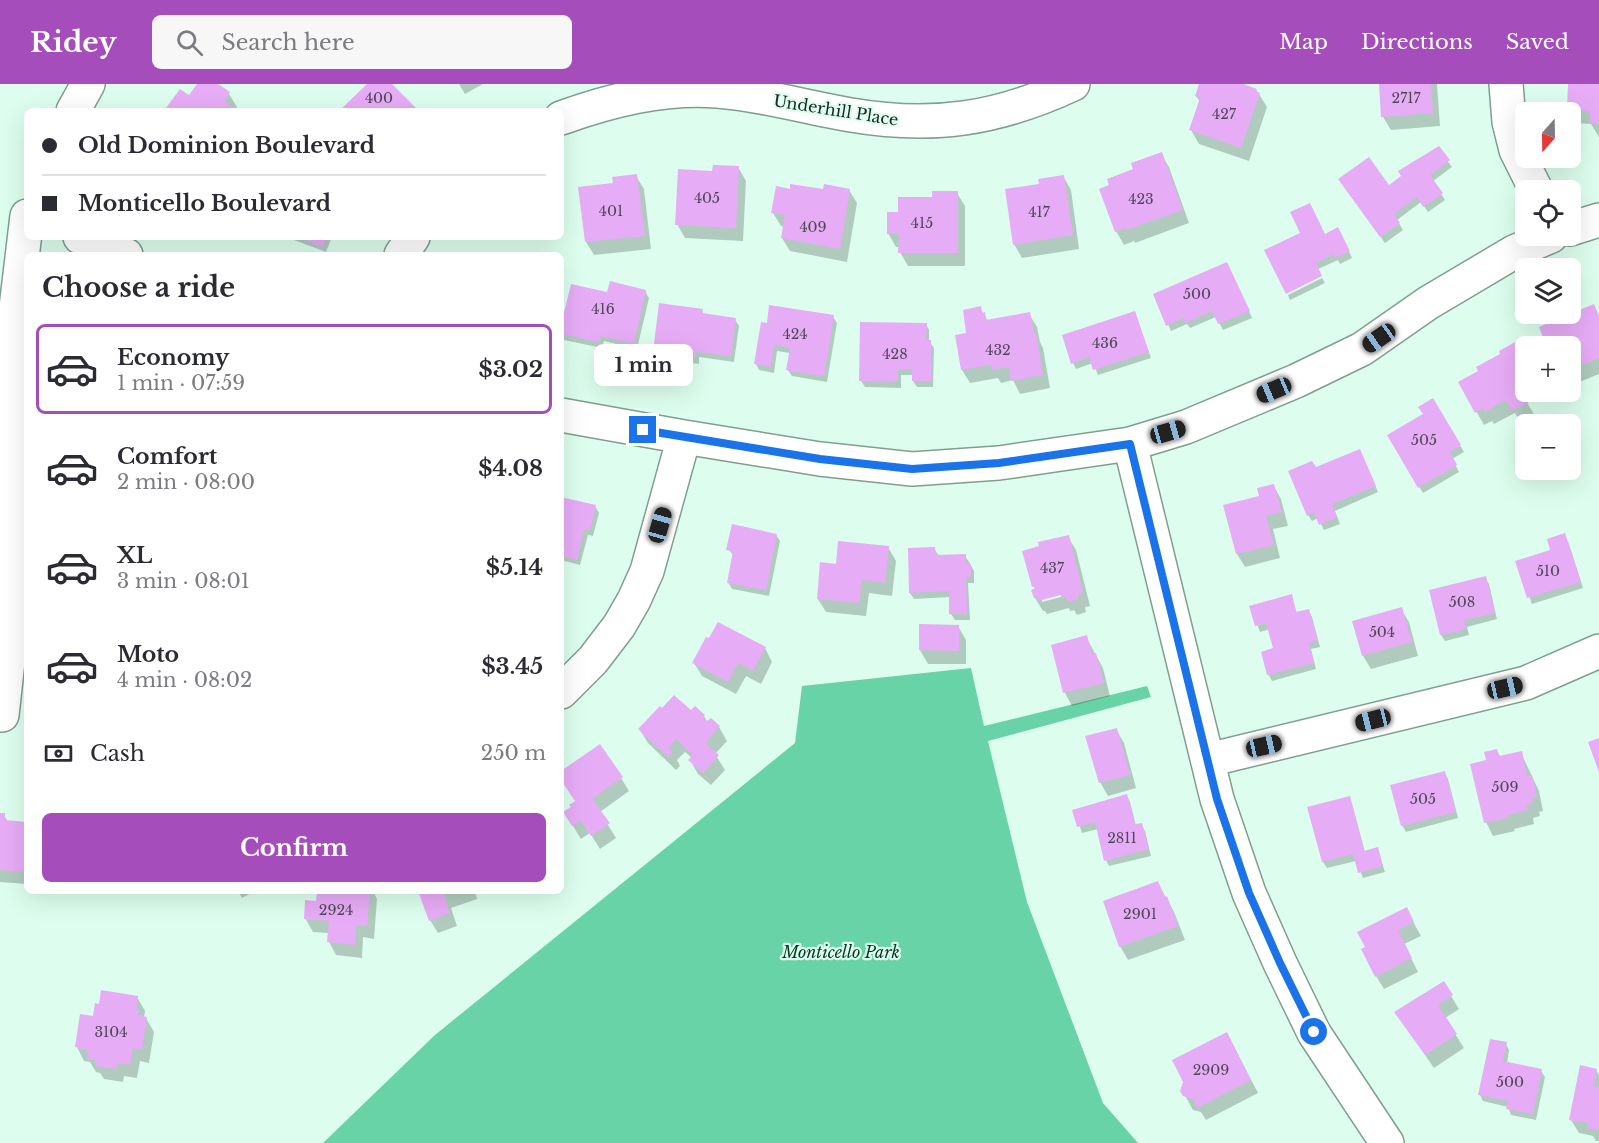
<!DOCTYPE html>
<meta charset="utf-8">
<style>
body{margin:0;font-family:"Libre Baskerville",serif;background:#f7f7f7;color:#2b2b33;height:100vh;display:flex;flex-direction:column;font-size:22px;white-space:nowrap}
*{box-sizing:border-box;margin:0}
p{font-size:20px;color:#7c7c81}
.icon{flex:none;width:33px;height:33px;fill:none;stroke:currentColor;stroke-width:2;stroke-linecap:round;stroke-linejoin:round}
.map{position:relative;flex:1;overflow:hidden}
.side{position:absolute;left:24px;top:168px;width:540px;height:642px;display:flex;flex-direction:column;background:#fff;border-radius:9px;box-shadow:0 6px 24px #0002}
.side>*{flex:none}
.top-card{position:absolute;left:24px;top:24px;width:540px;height:132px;border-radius:9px;box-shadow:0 6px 24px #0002;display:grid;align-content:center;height:132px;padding:0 18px;background:#fff}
.needle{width:39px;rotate:200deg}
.fabs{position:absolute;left:1515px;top:18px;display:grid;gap:12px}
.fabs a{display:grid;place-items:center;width:66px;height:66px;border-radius:9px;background:#fff;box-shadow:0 6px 24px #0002;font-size:30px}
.end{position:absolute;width:27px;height:27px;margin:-14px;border:8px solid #1a73e8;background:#fff;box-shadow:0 0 0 3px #fff}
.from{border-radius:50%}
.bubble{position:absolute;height:42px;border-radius:9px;background:#fff;box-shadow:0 6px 24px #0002;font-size:20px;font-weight:800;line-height:42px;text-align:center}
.car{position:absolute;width:18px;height:36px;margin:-18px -9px;border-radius:8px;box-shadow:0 0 4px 2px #0007;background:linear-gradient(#222 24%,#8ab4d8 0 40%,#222 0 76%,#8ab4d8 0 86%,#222 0)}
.top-card b{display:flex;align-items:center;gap:21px;height:57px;font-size:22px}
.top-card b+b{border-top:2px solid #e1e1e2}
.top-card i{width:15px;height:15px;background:#2b2b33}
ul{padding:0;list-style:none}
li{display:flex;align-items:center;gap:18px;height:90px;margin:0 12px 9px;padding:0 6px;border:3px solid transparent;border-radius:9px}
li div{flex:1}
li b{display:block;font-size:22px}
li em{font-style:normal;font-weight:800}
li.selected{border-color:#a54ebb}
li>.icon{width:54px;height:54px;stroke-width:1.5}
h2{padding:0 18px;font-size:27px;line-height:72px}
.pay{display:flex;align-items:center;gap:15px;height:66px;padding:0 18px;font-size:22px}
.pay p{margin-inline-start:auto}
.action{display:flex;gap:12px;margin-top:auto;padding:12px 18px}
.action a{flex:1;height:69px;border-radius:9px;background:#a54ebb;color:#fff;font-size:24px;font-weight:800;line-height:69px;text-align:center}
header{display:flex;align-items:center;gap:36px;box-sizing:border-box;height:84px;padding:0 30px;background:#a54ebb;color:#fff}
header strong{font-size:28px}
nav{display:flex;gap:33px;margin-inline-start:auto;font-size:21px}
.search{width:420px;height:54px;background:#f7f7f7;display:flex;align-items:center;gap:15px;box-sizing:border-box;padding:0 21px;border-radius:9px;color:#7c7c81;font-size:22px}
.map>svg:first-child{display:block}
</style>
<header>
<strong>Ridey</strong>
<div class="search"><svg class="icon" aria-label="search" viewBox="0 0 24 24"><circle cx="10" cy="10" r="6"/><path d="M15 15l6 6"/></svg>Search here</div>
<nav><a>Map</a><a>Directions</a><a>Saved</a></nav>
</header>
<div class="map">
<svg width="1599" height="1059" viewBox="0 0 1599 1059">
<rect width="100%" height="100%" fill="#ddfeee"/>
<path fill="#68d3a7" d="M971,584L984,642L1147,602L1151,613L988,657L1027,818L1103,1019L1138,1059H323L435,951L795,659L802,602Z"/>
<path fill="#0003" fill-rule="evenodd" d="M199,0H216L229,10L237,23L236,27H170L168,24L190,13Z
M459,0H483L465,10Z
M1201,0H1239L1256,6L1259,10L1267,23L1249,77L1199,60L1191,46L1200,18L1196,12Z
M1380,0H1437L1440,42L1391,46L1383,33Z
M1570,0H1599V53L1591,40L1576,39L1568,26Z
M1438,64L1452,83L1433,97L1445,116L1428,128L1421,118L1397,136L1403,146L1385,159L1344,102L1389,103Z
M1161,70L1169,83L1189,139L1135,159L1134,157L1124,161L1116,147L1111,101Z
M738,83L746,97L743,157L685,154L677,140L714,88Z
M636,92L644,105L651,165L594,171L586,158L580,104L615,100Z
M1063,92L1071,106L1079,165L1022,174L1014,160L1041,101Z
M791,106H849L857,119L847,178L790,167L782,154L784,143L781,142L773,129Z
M957,109L965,122V182H908L900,168V163H896L888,149L900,130L933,115Z
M1302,149L1341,151L1352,174L1340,180L1338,176L1318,185Z
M286,153H332L326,168Z
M1322,194L1325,199L1290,216L1288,211Z
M645,207L649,214L637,265L604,257L602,264L564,256L561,250V248Z
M1155,211L1245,218L1252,234L1223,246L1216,233L1190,244L1187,240L1171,247Z
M1593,222L1599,232V290L1570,302V262H1549L1541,244Z
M980,224L988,237L1029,230L1037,243L1040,258L1043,264L1050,304L1020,310L1013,296L1001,299L998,294L970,299L962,286L968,251Z
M702,226L704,231L735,236L739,242L734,278L699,273V280L658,274L654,267Z
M1134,228L1151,274L1098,291L1093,279L1076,285L1073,279Z
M833,233L837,239L827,298L792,292L788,286L790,269L777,267L774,289L759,286L756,280L768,240Z
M926,240L929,246V257L934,264L933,303H917L913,297V291H901V304L865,303L861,297Z
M1526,275V303L1520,306L1535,332L1521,339L1515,329L1494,340L1492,337L1484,341L1460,299Z
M1433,316L1464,368L1452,375L1459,388L1423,409L1389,352L1425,331Z
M1363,373L1378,408L1335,427L1340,440L1324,446L1318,434L1312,437L1308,431L1316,385Z
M1273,401L1281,415L1288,442L1273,445L1280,474L1245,483L1237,470L1261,413Z
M561,414L595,422L599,429L593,452L588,451L580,481L561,476Z
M776,451L780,457L769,512L732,505L728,498L734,472L728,465Z
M1068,453L1076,466L1090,522L1085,523L1086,528L1077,531L1074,526L1070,527L1069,524L1047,530L1045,527H1043L1035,514L1033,507L1035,506L1024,468ZM1068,508V511L1042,518V515Z
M1568,457L1583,504L1532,520L1517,478L1552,467Z
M888,463L896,477L892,512L869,509L866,532L826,528L818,515L837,481Z
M934,465L939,472H965L969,478L974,487V499H968L970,536H955L951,530L950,513L914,515L910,509Z
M1485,494L1489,500L1497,535L1467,543L1469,551L1445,557L1441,551L1431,507Z
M1291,512L1297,529L1308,526L1312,533L1320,563L1311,565L1316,585L1272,597L1268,590L1275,565L1270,545L1260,548L1251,523Z
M1401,525L1409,538L1418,572L1371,585L1363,572L1354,538Z
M920,541L958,542L966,556V580H928L920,566Z
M1086,553L1103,584L1110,612L1072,622L1065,609L1052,562Z
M709,556L765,564L772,578L761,600L746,592L736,610L702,592L694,579Z
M704,632L708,639L711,636L719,643L727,657L715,670L725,686L711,701L698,690L690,676L692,674L685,668L677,676L680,682L676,686L648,659L640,646Z
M1116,645L1124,659L1136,704L1108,712L1100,698Z
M1497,667L1501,674L1521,669L1539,707L1543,727L1539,728L1540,732L1533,734L1534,740L1514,745L1515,747L1493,752L1486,738L1487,677Z
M561,689L621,694L629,707L600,728L616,754L600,765L590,749L581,755L565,729L573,723L576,718L561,694Z
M1445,689L1448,695L1458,734L1406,748L1402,741Z
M1127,712L1130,718L1136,742L1141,740L1145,747L1151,772L1109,782L1106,776L1098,745L1082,749L1074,727Z
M1349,714L1352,720L1365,768L1377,765L1385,788L1363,794L1356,777L1327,784L1323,778L1309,724Z
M0,730L4,731L8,738L27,739V800L0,798Z
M1157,798L1174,828L1185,856L1128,876L1120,862Z
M238,807H255L242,814Z
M319,807H373L377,815L374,855L363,853L362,874L336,871L329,858V849L313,848L305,834L318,819Z
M420,807H475L477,815L451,824L457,842L438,849L430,836Z
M1406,825L1421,852L1404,860L1418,888L1384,905L1376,892Z
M1451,912L1459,925L1445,934L1464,964L1434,984L1396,929Z
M137,913L145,927L144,934H146L154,948L149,979L140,977L137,994L124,992L123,998L104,995L100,989L96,988L90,978L84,977L77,963L100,922Z
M1506,960L1509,966L1507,980L1541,987L1545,993L1536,1036L1511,1031L1508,1023L1483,1017L1480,1011Z
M1234,963L1258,1009L1206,1036L1201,1028L1193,1026L1182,1006Z
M1596,986L1599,991V1057H1596L1593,1052L1579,1049L1571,1036Z"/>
<path fill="#e7acf6" d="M197,0H218L230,8L225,17L238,27H170L166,24L180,5L189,11Z
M367,0H392L419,27H339Z
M1199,0H1243L1257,5L1256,7L1260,9L1241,64L1189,46L1200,14L1195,12Z
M1379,0H1431L1433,29L1381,33Z
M1568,0H1599V40H1589L1590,27L1567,26Z
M1439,62L1450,76L1430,91L1443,109L1423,123L1417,113L1394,130L1400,139L1380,153L1338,95L1369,73L1389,101L1401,92L1398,87Z
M1162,68L1183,126L1126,146L1125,144L1115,148L1099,105L1109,101L1107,95L1133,85L1131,79Z
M713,81L739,82L736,144L675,141L678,85L712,87Z
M637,90L645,152L585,158L578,103L613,99L612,93Z
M1064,91L1073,151L1013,161L1005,105L1039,100L1038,95Z
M790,100L823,105L824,100L850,105L840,165L781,154L785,131L771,129L776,102L790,105Z
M932,107H958V169H898L899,149L887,150V128H898V113H932Z
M1310,119L1325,150L1338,143L1350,167L1335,174L1334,170L1316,179L1322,192L1286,210L1264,166L1300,149L1290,128Z
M297,153H327L323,163Z
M1227,178L1250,227L1218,240L1212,227L1185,239L1183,234L1166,242L1153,210Z
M610,197L646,206L634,260L601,252L599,258L561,250V241L571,200L607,208Z
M659,219L703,225L702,229L736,234L731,272L696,268V274L653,268Z
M1594,220L1599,232V274L1570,286V262H1547L1539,243Z
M769,221L834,231L824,292L786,286L790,264L774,261L771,283L754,280L761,238L767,239Z
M981,222L982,229L985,228L986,236L1030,228L1034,250L1036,249L1043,291L1011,297L1009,283L992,286L991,281L961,286L955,251L966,249L963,226Z
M1135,227L1149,268L1093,286L1089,273L1071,280L1062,251Z
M860,238L927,239L926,256H931V297H912V285H898V298L859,297Z
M1517,257L1526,273V285L1514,292L1529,318L1512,327L1506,316L1485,328L1483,324L1475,329L1458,298L1478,287L1476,283L1500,270L1499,267Z
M1433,314L1461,361L1450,368L1457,381L1418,404L1387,351L1423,330L1418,323Z
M1360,365L1376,402L1332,420L1337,433L1319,441L1314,428L1307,432L1288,387L1312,377L1316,383Z
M1274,400L1282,428L1266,432L1274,461L1236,470L1223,421L1259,412L1257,404Z
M561,413L596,421L590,446L584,445L577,476L561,472Z
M732,440L777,450L766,506L727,499L733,467L726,466Z
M1565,449L1581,498L1527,514L1515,477L1550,466L1547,455Z
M1069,451L1083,508L1078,510L1079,515L1068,518L1066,513L1061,514V511L1038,517L1037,513L1034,514L1031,506L1036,504L1035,502L1032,503L1022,467L1039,462L1038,458Z
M838,457L889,462L885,499L862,496L859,519L817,515L820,478L836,480Z
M935,463L936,471L966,470V479L971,480V493H966L967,530H949V507L909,509L908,464Z
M1486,492L1495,529L1464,536L1466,545L1440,551L1429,506Z
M1292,510L1296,528L1309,525L1318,556L1309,559L1314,579L1267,591L1261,568L1273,564L1266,539L1255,542L1249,522Z
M1402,523L1412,558L1362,572L1352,537Z
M718,538L766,563L753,587L738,579L728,598L692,579L706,553L709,554Z
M919,540L959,541V567L919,566Z
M1087,551L1092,570L1096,569L1104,599L1063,609L1051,561Z
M674,611L691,626L695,622L705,631L703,633L707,637L711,634L720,642L705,659L719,671L703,689L688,676L693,671L676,655L669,664L673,667L668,673L638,645L660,622L662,624Z
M1117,644L1130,691L1099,699L1085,652Z
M1599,654V688L1588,658Z
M600,660L623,693L592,715L610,739L591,752L581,737L572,742L563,728L571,723L569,721L575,717L561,696V687Z
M1497,665L1499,672L1522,667L1527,692L1532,691L1537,713L1532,714L1533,719L1526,720L1528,726L1507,731L1508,734L1484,739L1470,680L1486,676L1484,668Z
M1445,687L1456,728L1401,742L1390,701Z
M1127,710L1135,740L1142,739L1149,765L1104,777L1095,738L1077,743L1072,726Z
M1350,712L1364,767L1378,763L1383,782L1358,789L1353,770L1322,778L1307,723Z
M0,729H5V736L27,738V788L0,786Z
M1158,797L1165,813L1167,812L1178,842L1119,863L1103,817Z
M317,807H370L367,842L356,841L355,861L327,858L329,837L304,835L305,816L316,817Z
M418,807H454L444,811L450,829L429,837Z
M1407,823L1414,838L1398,846L1412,874L1375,893L1361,865L1365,863L1357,848Z
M1444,897L1453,911L1438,921L1457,950L1425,971L1394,928Z
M101,906L138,912L136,926H139L138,931L147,933L142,966L133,964L130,981L117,979L116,985L95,982V976L87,975L88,966L75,963L80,930L93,932L95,919L99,920Z
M1227,948L1251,996L1197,1024L1193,1015L1183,1012L1180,1007L1183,998L1172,976Z
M1490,955L1507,958L1503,977L1542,985L1533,1030L1506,1025L1508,1017L1478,1011Z
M1580,981L1597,985L1594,1002L1599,1003V1046L1587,1044L1588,1039L1569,1036Z"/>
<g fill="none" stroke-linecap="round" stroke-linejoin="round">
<defs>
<path id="minor" d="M1506,0L1509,38L1516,66L1536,106
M73,27L88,0
M561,34C611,16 663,3 717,7C762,10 807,24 851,31C933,45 998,35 1073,0
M1570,145L1599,136
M80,153L126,171
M401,171L413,153
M561,331L684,353L820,375L912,385L999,379L1130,360L1186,343L1296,297L1362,265L1428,219L1514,168L1551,152
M1130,360L1217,715L1249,809L1280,879L1314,949L1387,1059
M561,608L593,576L619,542L634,516L647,487L684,353
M2,631L14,523L13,249L27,132
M1208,676L1526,599L1599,567"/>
</defs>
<use href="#minor" stroke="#809e8f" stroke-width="36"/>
<use href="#minor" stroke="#fff" stroke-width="33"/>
</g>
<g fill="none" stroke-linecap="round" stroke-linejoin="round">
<path stroke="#1a73e8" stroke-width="8" d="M643,346L820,375L912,385L999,379L1130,360L1217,715L1249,809L1280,879L1314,948"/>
</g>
<g text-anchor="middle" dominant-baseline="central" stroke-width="4.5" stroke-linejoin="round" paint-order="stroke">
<g font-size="14" fill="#4d4856">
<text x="379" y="14">400</text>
<text x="1406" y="14">2717</text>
<text x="1224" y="30">427</text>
<text x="707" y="114">405</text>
<text x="1141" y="115">423</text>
<text x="611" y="127">401</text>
<text x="1039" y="128">417</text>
<text x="922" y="139">415</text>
<text x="813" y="143">409</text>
<text x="1197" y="210">500</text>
<text x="603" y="225">416</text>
<text x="795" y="250">424</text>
<text x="1105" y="259">436</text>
<text x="998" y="266">432</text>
<text x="895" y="270">428</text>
<text x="1424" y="356">505</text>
<text x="1052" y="484">437</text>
<text x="1548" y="487">510</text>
<text x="1462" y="518">508</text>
<text x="1382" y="548">504</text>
<text x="1505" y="703">509</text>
<text x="1423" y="715">505</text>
<text x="1122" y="754">2811</text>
<text x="336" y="826">2924</text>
<text x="1140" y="830">2901</text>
<text x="111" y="948">3104</text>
<text x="1211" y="986">2909</text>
<text x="1510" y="998">500</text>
</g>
<g font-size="16" fill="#1a2620" stroke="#ddfeee">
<text transform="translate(836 26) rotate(9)">Underhill Place</text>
</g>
<g font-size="16" font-style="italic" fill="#063726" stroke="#ddfeee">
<text x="841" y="868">Monticello Park</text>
</g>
</g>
</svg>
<div class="fabs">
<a><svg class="needle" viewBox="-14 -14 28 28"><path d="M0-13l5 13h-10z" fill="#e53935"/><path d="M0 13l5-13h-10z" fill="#7c7c81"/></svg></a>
<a><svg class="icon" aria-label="locate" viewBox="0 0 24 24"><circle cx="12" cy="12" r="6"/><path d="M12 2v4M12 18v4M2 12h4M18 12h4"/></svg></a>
<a><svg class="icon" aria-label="layers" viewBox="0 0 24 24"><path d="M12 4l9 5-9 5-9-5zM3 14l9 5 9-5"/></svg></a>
<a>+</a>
<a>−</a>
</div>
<i class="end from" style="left:1314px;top:948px"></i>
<i class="end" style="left:643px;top:346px"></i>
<div class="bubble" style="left:594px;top:260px;width:99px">1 min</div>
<i class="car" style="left:1379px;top:254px;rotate:235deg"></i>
<i class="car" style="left:1274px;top:306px;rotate:247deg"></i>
<i class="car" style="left:1168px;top:348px;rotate:74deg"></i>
<i class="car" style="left:660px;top:441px;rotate:16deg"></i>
<i class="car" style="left:1505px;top:604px;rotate:77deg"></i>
<i class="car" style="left:1373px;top:636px;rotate:256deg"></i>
<i class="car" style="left:1264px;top:662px;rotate:77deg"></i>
<div class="top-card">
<b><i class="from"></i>Old Dominion Boulevard</b>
<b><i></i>Monticello Boulevard</b>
</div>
<section class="side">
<h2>Choose a ride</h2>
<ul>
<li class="selected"><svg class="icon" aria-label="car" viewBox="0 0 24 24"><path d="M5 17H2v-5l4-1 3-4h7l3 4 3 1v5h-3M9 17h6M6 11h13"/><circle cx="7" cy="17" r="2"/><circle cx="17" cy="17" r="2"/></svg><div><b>Economy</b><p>1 min · 07:59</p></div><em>$3.02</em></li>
<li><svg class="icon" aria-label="car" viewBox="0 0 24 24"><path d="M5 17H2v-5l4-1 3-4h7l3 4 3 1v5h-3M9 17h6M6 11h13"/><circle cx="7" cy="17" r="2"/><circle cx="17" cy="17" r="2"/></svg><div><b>Comfort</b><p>2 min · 08:00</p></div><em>$4.08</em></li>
<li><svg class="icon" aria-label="car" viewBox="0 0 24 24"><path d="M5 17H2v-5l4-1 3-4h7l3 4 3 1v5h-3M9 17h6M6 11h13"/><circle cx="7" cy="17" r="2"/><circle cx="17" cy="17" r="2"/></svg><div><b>XL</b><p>3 min · 08:01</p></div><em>$5.14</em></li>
<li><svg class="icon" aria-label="car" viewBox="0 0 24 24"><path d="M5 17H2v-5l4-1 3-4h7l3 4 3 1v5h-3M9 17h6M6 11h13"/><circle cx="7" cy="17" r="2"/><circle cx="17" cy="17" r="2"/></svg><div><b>Moto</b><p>4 min · 08:02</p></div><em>$3.45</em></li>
</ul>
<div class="pay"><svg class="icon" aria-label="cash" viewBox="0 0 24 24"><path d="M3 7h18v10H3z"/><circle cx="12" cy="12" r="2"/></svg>Cash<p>250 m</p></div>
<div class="action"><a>Confirm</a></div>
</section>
</div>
